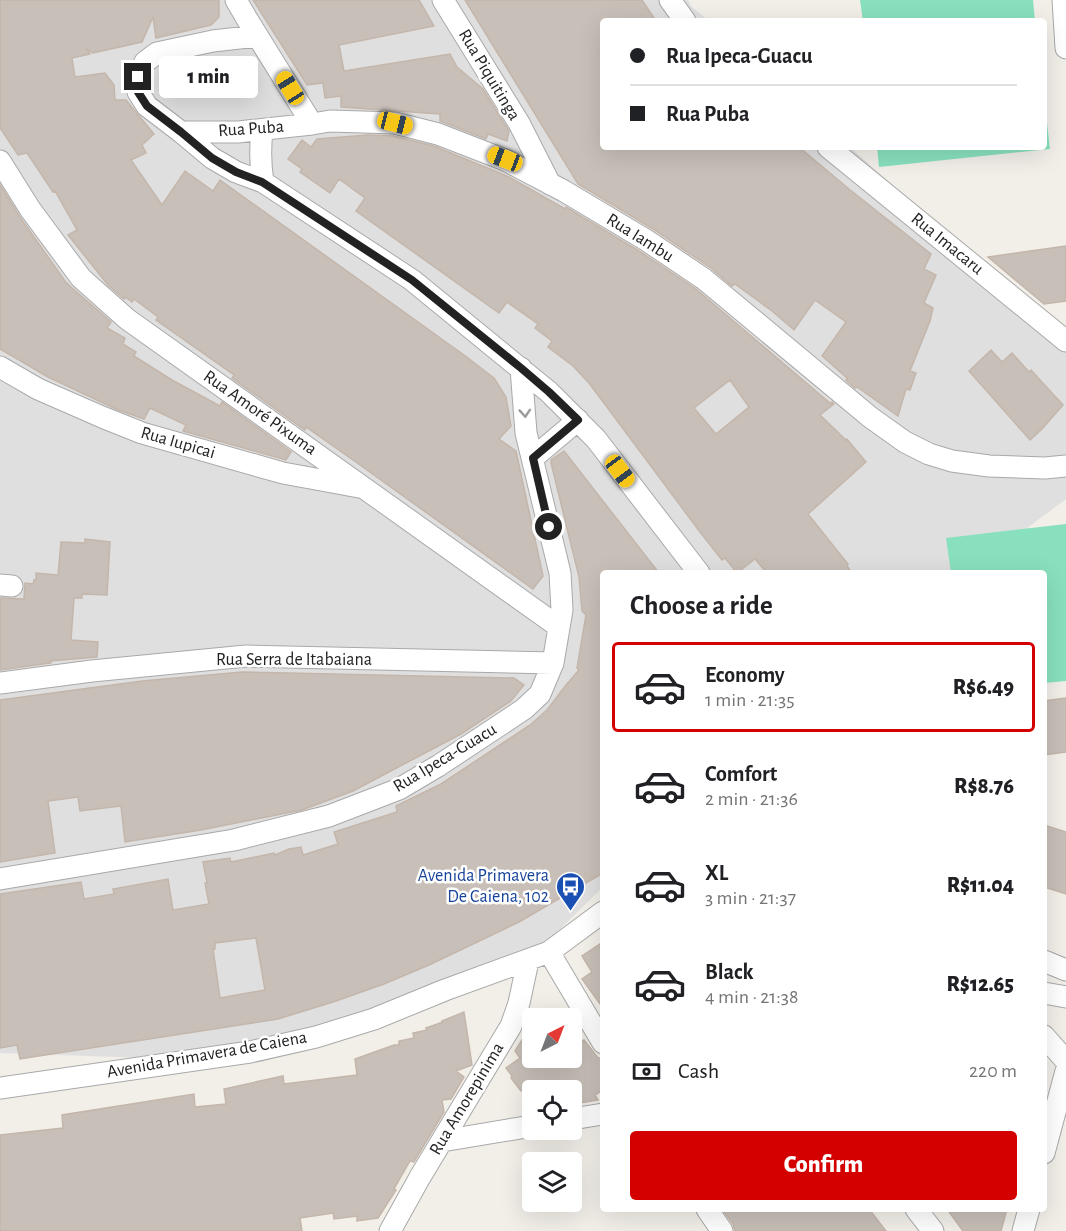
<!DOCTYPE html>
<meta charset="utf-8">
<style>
body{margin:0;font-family:"Alegreya Sans",sans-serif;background:#f2f2f2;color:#202124;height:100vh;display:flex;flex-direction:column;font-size:22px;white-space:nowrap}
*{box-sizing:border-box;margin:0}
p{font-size:20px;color:#757577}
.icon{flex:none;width:33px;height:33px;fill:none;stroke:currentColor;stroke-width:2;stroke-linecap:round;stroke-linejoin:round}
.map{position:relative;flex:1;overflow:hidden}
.panel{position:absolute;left:600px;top:570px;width:447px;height:642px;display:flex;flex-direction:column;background:#fff;border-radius:6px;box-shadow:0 6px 24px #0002}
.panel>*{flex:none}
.guide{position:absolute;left:600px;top:18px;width:447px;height:132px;border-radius:6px;box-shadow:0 6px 24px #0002;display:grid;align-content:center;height:132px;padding:0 30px;background:#fff}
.needle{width:39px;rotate:42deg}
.tools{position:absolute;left:522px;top:1008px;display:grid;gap:12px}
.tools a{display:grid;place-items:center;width:60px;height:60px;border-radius:6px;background:#fff;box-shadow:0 6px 24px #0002;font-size:30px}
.end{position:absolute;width:27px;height:27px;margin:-14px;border:8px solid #222;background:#fff;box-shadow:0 0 0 3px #fff}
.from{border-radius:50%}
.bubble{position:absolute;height:42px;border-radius:6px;background:#fff;box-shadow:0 6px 24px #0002;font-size:20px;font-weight:800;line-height:42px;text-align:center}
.car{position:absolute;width:18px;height:36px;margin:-18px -9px;border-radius:8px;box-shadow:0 0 4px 2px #0007;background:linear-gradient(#f5c518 24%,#345 0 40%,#f5c518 0 76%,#345 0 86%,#f5c518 0)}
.guide b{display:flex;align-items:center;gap:21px;height:57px;font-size:22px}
.guide b+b{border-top:2px solid #e0e0e0}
.guide i{width:15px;height:15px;background:#202124}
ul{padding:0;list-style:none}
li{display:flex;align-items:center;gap:18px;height:90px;margin:0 12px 9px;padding:0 18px;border:3px solid transparent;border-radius:6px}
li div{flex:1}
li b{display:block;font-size:22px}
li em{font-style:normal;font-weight:800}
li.selected{border-color:#d40000}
li>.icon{width:54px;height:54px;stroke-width:1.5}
h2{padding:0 30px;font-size:27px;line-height:72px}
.pay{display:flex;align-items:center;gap:15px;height:66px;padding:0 30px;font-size:22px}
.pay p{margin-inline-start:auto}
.button{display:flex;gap:12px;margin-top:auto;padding:12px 30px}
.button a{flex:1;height:69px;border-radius:6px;background:#d40000;color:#fff;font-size:24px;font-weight:800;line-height:69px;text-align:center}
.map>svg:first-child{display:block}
</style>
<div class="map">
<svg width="1066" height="1231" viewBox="0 0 1066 1231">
<rect width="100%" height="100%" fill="#f2efe9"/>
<path fill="#e0dfdf" d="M0,0H688L692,7L709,21H603V147H850L1066,340V499L967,573H603V887L550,939L262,1062L0,1053Z"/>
<path fill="#88e0be" d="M860,0H1033L1035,21H863Z
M1044,97L1050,149L879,167L877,147H1044Z
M1066,524V681L1044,683V573H951L946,538Z"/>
<path fill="#c7bfb8" stroke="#c4b6ab" stroke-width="1.5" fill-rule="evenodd" d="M0,0H219V17L211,25L156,38L153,17L142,42L93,53L86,49L90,54L72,58L75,77L105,73L114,85L115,100H126L154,134L142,145L146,153L131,160L162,205L185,171L213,191L220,180L464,355L494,378L506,397L511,426L499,439L516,451L543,576L533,589L353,460L306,427L305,430L232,378L234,375L156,320L158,317L134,299L132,302L125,297L124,299L108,285L68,235L77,230L55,191L53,192L27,153L18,155L0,128Z
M253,0H419L434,26L339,45L344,71L450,54L457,67L483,89L509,131L507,141L488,134L486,139L440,121V114L341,107V96L325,98L323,83L307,85Z
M465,0H642L656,21H603V147H799L849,189L931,254L924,269L936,275L924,303L933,308L930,321L910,371L916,373L910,390L906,389L898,416L857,387L855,388L846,380L847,378L822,356L846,322L815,300L794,330L772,311L735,284L732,286L711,268L653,229L578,184Z
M211,60L199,77L162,82L161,66Z
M368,135L393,136L434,146L509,177L565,209L566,207L639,251L696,289L831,404L832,402L834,404L820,415L846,440L847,439L866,462L808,514L848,564L847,566L852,573H767L755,559L737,573L725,558L722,560L700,532L589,383L573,366L548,347L552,341L535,328L538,324L507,302L499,313L356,211L365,198L339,179L330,193L300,172L302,169L288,159L302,140L311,147L317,139ZM730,380L749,407L716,434L694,408Z
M0,185L20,217L65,281L71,287L111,322L107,328L125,338L123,344L136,352L134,356L172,380L220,406L222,402L291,452L286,460L183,431L186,425L150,408L144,419L116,409L48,377L0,349Z
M1066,246V301L1044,304L988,257Z
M991,350L1002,362L1012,353L1029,372L1031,370L1063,405L1042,429L1030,440L969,371Z
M564,451L659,573H603V873L519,922L429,965L384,984L333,1002L278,1019L20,1059L17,1045L0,1048V894L81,882L84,899L114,894L113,889L168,879L173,910L209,904L205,883H207L203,862L230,858L231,862L274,853L275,855L289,849L301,847L303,855L338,844L334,832L397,812L396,806L441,784L530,725L547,710L566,685L579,670L577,668L586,615L582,611L579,577L551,463V460ZM256,938L265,990L220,998L213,949H215V943Z
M85,539L110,542L107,595L82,594V598H74L71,640L98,642L97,657L50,661L51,663L0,670V598L24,599L25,583L33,584L34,580H36V573L58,575L61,542L85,543Z
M242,672L514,678L524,685L511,701L461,734L353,791L302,810L201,830L125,842L121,806L80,811L78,797L48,801L55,853L0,862V700L142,681Z
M1066,698V752L1044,755V701Z
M1044,825L1066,832V894L1044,887Z
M603,942V1008L582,979L592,972L582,956Z
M464,1012L472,1065L456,1071L464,1077L451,1099L442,1100L444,1112L414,1162L410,1161L394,1189L396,1190L378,1218L357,1221V1216L334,1219L333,1213L300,1218L302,1231H0V1135L63,1128L62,1115L194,1094L195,1107L226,1104L224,1089L283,1076L284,1084L357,1075L355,1059L394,1045H399V1041L414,1038L413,1033L427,1030L426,1028L443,1022L442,1021Z
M532,1024V1058H572V1026L582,1041L584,1040L598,1058H603V1090L595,1095L598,1100L574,1104L572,1101V1090L521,1091L511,1078L512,1076L506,1068L520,1058L515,1051Z
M722,1209H869L886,1231H735L733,1224Z
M947,1209H1007L1001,1231H963Z"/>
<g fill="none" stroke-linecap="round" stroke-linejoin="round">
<defs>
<path id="minor" d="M236,0L247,19L312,124L330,121L395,123L438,134L505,160L564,191L646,240L704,279L870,417L905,442L929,454L952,461L989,466L1045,468L1066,466
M443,0L519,123L550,184
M670,0L685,21
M1063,0L1066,48
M257,36L213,41L157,53L145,62L138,77V92L147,106L181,132H238L312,124
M262,130C260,148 260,164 263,182
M181,132L212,158L236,172L263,182L412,280L549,392L596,439L699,573
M828,147L1066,341
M0,161L30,209L81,278L127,319L559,627
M0,367L38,389L102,417L142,433L283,473L359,487
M533,458L578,420
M0,585L12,586
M0,683L92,671L246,656L553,663
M0,879L234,840L329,816L399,789L438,766L524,709L540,694L553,663L562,610L560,573L526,433L521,368
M549,952L603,1043
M1044,961L1066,970
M1044,993L1066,997
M1044,1036L1066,1061
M0,1088L250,1052L316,1037L374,1019L445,990L549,952L603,912
M572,1119L603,1114
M442,1141L532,1126
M1044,1153L1066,1071
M707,1209L722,1231
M916,1209L933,1231
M390,1231L420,1177L511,1026L519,1003L528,961
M1023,1231L1029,1209"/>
</defs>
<use href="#minor" stroke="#a9a9a9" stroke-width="23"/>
<use href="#minor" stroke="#fff" stroke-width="21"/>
</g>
<defs><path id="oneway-chevron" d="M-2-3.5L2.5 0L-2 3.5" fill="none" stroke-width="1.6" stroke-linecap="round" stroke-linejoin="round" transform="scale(1.5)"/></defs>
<use stroke="#9c9c9c" href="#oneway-chevron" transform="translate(525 413) rotate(86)"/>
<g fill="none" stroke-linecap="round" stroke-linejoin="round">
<path stroke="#222" stroke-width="8" d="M138,77V92L147,106L181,132L212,158L236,172L262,182L412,280L521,368L549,392L578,420L533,458L549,527"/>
</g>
<defs>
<symbol id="bus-pin" viewBox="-11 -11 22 30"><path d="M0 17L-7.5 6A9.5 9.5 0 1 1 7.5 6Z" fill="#1a4fb4" stroke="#fff"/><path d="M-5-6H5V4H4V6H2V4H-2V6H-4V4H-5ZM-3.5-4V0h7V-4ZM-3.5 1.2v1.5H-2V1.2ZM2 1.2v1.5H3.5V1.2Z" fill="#fff"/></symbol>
</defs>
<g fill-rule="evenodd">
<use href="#bus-pin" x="554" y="870" width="33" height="45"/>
</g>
<g text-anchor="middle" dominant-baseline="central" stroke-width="5" stroke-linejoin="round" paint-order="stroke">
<g font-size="18" fill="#222" stroke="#fff">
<text transform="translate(489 75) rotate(59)">Rua Piquitinga</text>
<text transform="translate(251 129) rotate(-4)">Rua Puba</text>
<text transform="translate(640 238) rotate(32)">Rua Iambu</text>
<text transform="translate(947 244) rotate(39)">Rua Imacaru</text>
<text transform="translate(260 413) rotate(35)">Rua Amoré Pixuma</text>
<text transform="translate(178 443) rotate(16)">Rua Iupicai</text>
<text x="294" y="660">Rua Serra de Itabaiana</text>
<text transform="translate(445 758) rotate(-31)">Rua Ipeca-Guacu</text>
<text transform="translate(207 1055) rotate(-10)">Avenida Primavera de Caiena</text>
<text transform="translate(467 1099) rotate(-59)">Rua Amorepinima</text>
</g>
<g font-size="18" fill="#164399" stroke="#fff" text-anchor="end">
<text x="549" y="876">Avenida Primavera<tspan x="549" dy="21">De Caiena, 102</tspan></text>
</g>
</g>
</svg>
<div class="tools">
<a><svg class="needle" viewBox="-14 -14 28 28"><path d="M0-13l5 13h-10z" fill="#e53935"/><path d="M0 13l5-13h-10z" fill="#757577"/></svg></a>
<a><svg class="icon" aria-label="locate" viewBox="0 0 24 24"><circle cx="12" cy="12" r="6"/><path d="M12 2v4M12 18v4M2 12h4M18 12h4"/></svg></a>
<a><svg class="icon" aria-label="layers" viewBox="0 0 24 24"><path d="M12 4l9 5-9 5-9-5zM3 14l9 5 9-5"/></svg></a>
</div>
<i class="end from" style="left:549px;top:527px"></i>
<i class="end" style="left:138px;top:77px"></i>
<div class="bubble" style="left:159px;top:56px;width:99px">1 min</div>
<i class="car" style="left:290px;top:88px;rotate:328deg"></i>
<i class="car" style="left:395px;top:123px;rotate:104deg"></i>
<i class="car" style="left:505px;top:159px;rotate:291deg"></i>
<i class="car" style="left:620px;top:471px;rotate:143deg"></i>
<div class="guide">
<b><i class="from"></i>Rua Ipeca-Guacu</b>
<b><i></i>Rua Puba</b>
</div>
<section class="panel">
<h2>Choose a ride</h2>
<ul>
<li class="selected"><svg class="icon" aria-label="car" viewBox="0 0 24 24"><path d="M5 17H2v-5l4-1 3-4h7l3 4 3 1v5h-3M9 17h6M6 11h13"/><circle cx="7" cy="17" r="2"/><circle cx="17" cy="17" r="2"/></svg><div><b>Economy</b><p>1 min · 21:35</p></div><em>R$6.49</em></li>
<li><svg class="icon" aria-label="car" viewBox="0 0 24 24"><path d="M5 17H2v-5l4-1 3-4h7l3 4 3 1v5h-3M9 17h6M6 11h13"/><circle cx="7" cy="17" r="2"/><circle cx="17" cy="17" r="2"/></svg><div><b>Comfort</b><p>2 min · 21:36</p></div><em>R$8.76</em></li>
<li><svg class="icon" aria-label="car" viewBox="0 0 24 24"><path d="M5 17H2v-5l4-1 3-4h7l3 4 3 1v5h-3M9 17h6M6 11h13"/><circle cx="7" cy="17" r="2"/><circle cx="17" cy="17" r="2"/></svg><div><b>XL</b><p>3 min · 21:37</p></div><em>R$11.04</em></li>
<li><svg class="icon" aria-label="car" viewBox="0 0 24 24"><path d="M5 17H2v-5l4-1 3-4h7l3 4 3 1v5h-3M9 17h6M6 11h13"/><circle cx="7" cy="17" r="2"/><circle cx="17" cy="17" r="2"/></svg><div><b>Black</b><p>4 min · 21:38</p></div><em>R$12.65</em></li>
</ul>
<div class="pay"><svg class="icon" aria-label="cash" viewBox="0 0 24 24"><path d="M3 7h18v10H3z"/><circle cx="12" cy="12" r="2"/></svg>Cash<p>220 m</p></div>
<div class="button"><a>Confirm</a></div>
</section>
</div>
